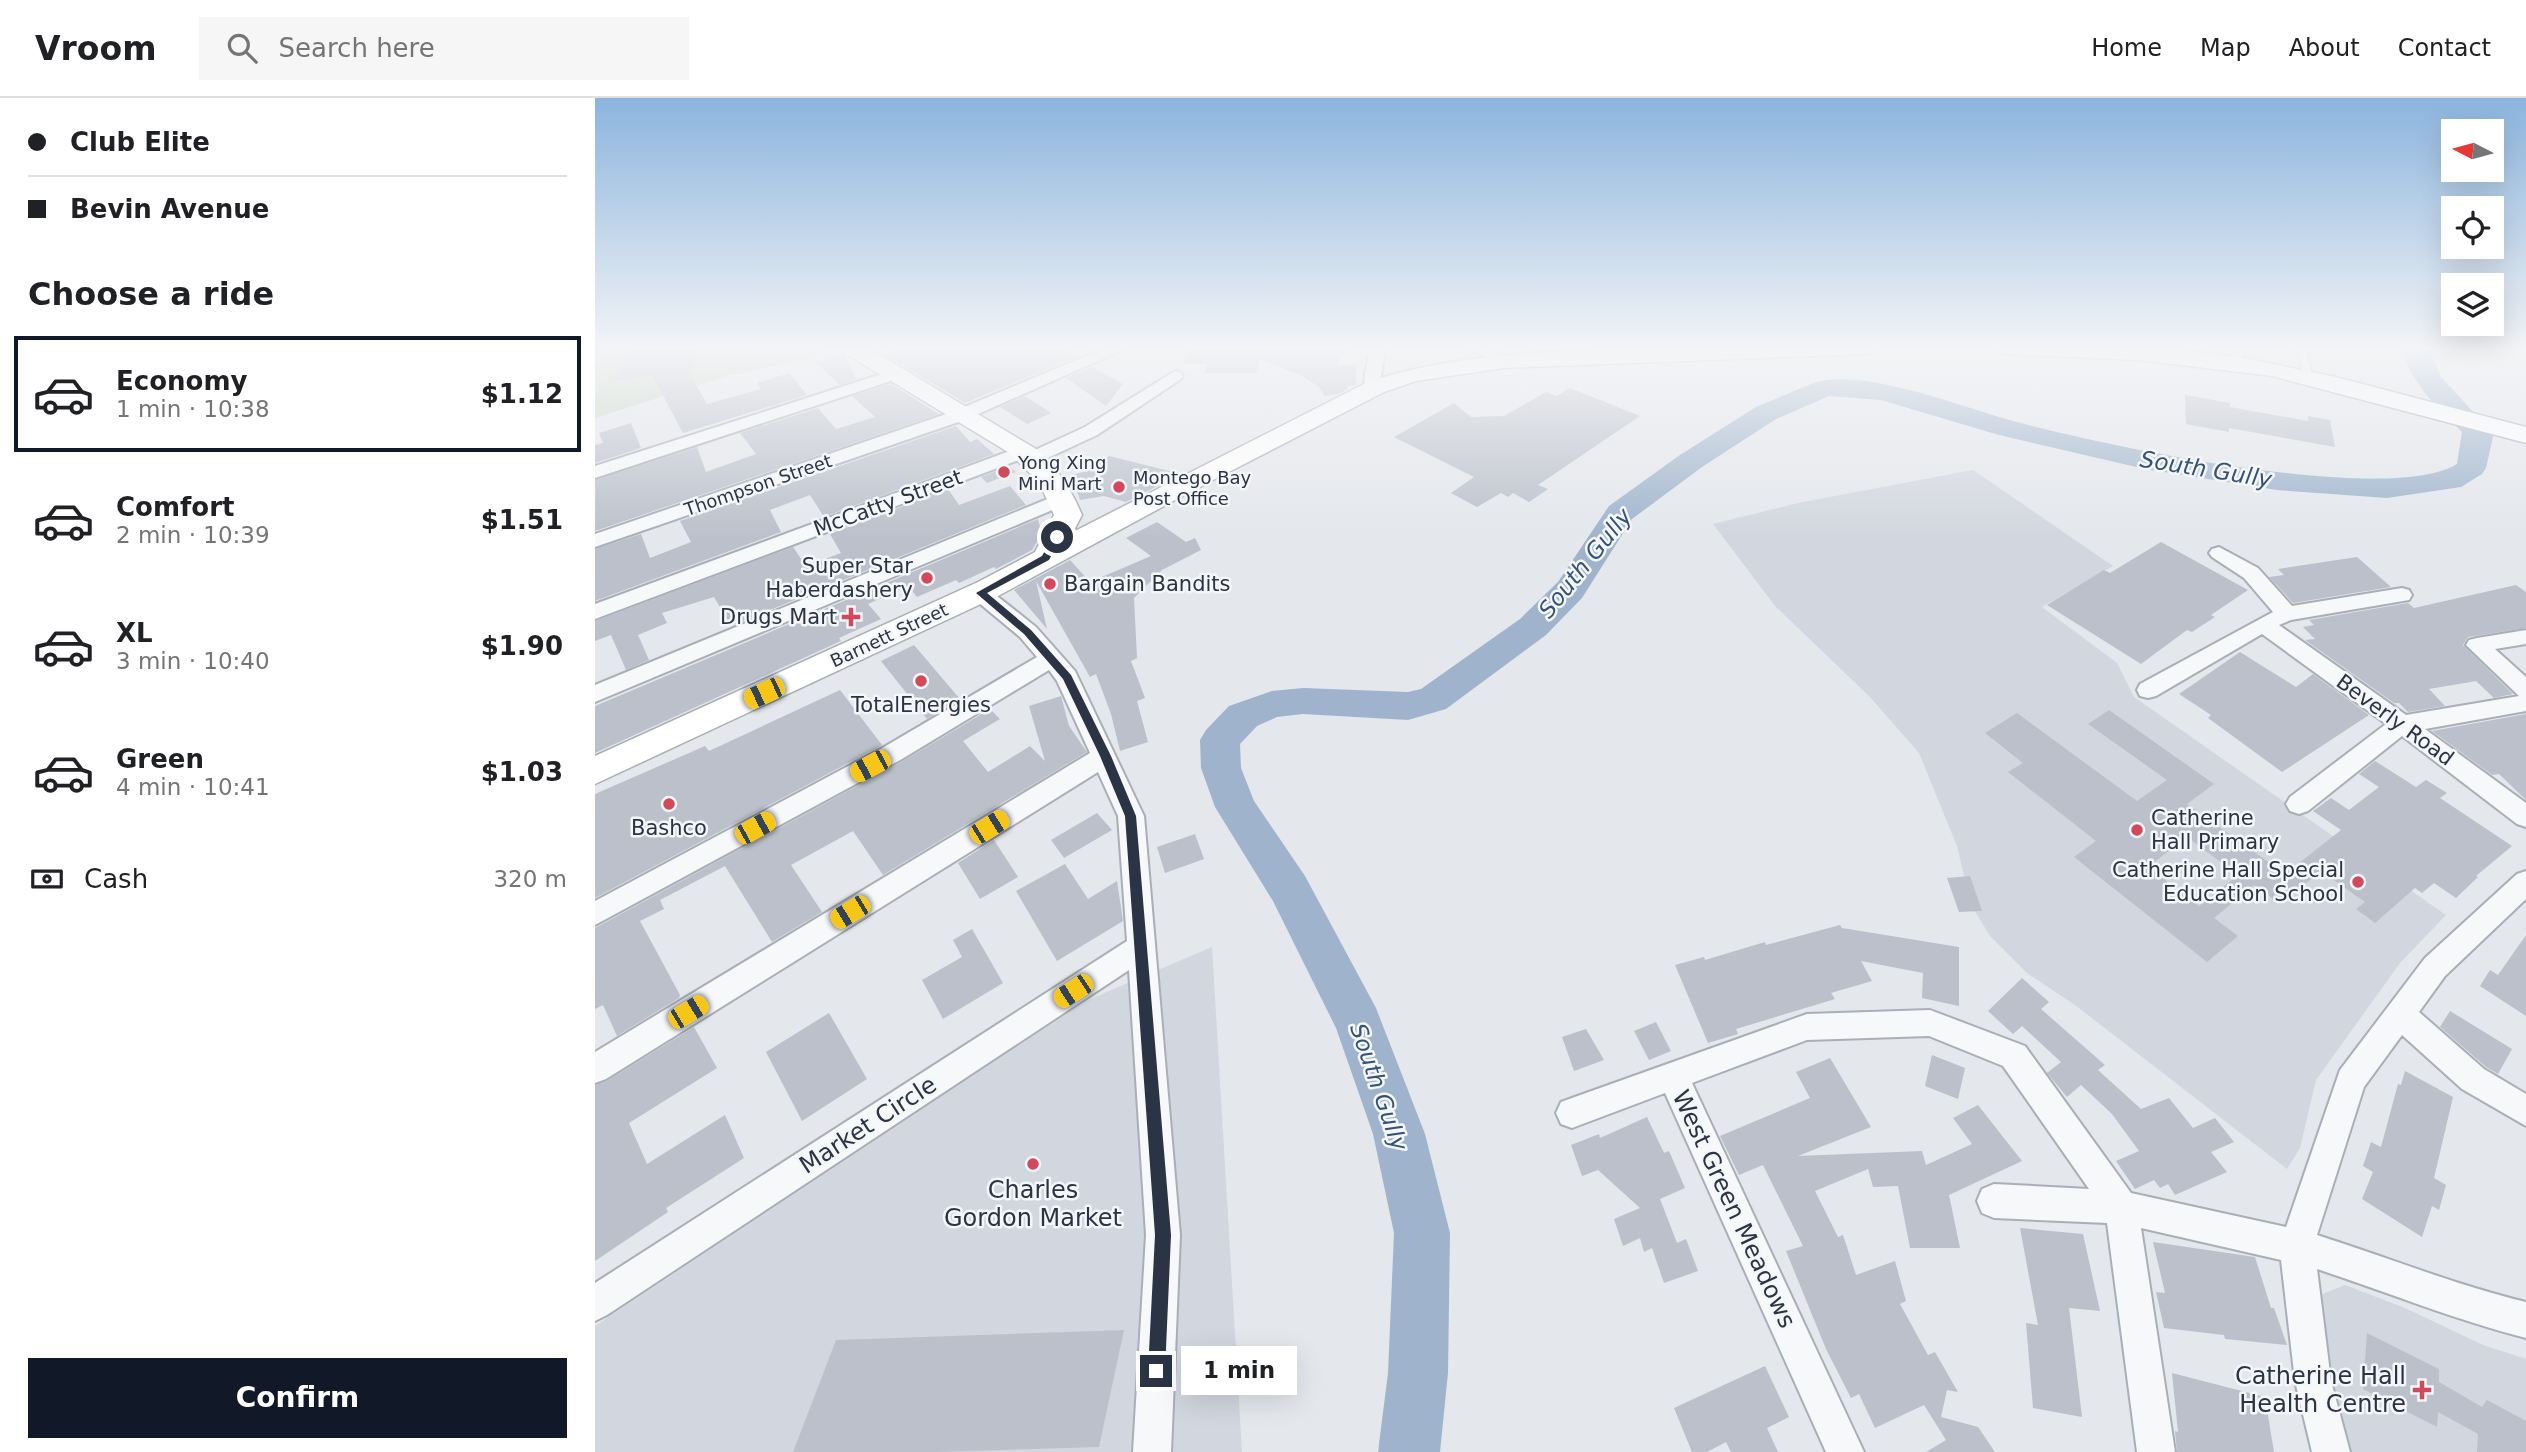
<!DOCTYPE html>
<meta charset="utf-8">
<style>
body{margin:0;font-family:"DejaVu Sans",sans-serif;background:#f6f6f6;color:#202124;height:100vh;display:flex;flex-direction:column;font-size:26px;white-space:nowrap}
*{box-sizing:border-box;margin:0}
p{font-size:23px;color:#757577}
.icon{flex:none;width:38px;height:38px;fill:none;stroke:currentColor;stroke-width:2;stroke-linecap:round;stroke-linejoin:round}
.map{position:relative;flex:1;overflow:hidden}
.sheet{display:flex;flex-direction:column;background:#fff;width:595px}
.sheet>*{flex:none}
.guide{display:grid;align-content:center;height:154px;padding:0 28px;background:#fff}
.needle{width:46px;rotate:276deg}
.buttons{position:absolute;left:1846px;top:21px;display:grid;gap:14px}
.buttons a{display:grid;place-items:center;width:63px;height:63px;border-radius:0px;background:#fff;box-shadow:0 7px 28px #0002;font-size:35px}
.end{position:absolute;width:32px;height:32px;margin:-16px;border:9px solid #2b3445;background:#fff;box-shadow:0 0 0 4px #fff}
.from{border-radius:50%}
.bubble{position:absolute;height:49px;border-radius:0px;background:#fff;box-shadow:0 7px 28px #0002;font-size:23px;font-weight:700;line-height:49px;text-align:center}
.car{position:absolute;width:21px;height:42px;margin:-21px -10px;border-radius:9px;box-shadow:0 0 5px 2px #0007;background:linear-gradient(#f5c518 24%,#345 0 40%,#f5c518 0 76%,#345 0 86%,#f5c518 0)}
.guide b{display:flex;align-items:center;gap:24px;height:66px;font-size:26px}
.guide b+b{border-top:2px solid #e0e0e0}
.guide i{width:18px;height:18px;background:#202124}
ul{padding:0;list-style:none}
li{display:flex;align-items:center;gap:21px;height:116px;margin:0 14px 10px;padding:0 14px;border:4px solid transparent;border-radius:0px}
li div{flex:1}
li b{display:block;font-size:26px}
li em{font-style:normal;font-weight:700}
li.active{border-color:#111827}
li>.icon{width:63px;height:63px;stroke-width:1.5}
h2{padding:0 28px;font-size:32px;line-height:84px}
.pay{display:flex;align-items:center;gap:18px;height:77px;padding:0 28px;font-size:26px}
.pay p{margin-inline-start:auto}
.cta{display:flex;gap:14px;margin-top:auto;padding:14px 28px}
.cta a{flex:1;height:80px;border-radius:0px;background:#111827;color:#fff;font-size:28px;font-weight:700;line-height:80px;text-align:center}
header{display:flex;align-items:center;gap:42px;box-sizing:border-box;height:98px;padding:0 35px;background:#fff;border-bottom:2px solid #e0e0e0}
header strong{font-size:33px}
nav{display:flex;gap:38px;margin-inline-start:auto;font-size:24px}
.search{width:490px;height:63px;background:#f6f6f6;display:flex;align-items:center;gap:18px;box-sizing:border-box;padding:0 24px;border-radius:0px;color:#757577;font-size:26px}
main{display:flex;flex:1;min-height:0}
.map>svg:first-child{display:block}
</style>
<header>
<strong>Vroom</strong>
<div class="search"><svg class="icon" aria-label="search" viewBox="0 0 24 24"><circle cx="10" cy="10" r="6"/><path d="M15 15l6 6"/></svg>Search here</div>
<nav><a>Home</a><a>Map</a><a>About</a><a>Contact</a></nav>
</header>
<main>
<section class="sheet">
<div class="guide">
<b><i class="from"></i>Club Elite</b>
<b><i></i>Bevin Avenue</b>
</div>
<h2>Choose a ride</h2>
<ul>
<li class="active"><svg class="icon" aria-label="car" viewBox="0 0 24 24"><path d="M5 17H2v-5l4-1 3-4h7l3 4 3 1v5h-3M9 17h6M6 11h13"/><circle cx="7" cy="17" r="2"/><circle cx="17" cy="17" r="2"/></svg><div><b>Economy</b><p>1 min · 10:38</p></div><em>$1.12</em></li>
<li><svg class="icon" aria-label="car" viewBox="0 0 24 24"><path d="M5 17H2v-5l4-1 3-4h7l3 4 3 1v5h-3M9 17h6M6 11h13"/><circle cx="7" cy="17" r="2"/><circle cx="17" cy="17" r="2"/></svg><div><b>Comfort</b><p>2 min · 10:39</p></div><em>$1.51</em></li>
<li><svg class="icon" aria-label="car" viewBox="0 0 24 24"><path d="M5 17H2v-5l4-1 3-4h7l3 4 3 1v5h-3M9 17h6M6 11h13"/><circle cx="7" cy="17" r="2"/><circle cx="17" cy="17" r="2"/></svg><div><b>XL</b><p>3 min · 10:40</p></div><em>$1.90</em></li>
<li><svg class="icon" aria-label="car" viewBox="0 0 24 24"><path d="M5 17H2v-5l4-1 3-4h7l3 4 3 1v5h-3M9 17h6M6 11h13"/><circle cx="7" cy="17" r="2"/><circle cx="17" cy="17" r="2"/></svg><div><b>Green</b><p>4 min · 10:41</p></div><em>$1.03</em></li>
</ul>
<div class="pay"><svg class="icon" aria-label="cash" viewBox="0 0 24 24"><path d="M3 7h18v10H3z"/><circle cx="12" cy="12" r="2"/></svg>Cash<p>320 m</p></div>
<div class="cta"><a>Confirm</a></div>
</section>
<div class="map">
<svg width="1931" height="1354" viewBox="0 0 1931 1354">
<rect width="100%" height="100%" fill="#e4e7ec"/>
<path fill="#d2d6de" d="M1378,372L1518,468L1447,509L1522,565L1539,599L1851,817L1805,865L1721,982L1705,1050L1692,1071L1480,907L1432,875L1395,838L1376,807L1362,748L1324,655L1275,599L1180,508L1118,426L1203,405Z
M617,849L647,1354H0V1228L491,903Z
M1750,1187L1810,1210L1888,1247L1931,1261V1354H1744L1725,1197Z"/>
<path fill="#c9d6c5" d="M0,249H226L234,257L135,277L0,320Z"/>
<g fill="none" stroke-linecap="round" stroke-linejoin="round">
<path fill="#9fb4cc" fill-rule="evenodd" d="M1807,249H1833L1846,279L1895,332L1898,339L1891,370L1887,376L1866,389L1792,400L1682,392L1550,371L1404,337L1286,302L1234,298L1181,321L1107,369L1037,421L987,500L951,537L851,611L813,622L708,616L682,619L662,628L645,646L646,670L659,703L710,778L781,910L830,1036L855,1135L853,1275L845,1354H783L793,1275L799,1135L778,1036L741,930L678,803L620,709L606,670L605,642L611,632L634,608L677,593L708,590L813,594L826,591L925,521L963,484L1014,408L1085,357L1161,309L1221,284C1273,271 1366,309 1418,323C1503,346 1792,409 1862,366L1867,334C1842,309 1815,285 1807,249Z"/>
</g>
<path fill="#bbc0ca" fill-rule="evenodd" d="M36,249H104L93,273L112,306L166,291L162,285L194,275L212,297L88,335L57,277L19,283Z
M307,249H465L481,259L370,305L289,256Z
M595,249H753L741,268L761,266V287L752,288L753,291L743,296L730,298L724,289L706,277L665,261L661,275H609L613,266H587Z
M249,257L261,281L245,287L220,264Z
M497,269L528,286L511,308L471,280Z
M296,286L344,316L0,433V382L102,349L111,374L161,356L145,335L223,310L241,331L280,319L257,298Z
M975,290L1045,318L943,387L953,391L934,404L918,395L913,399L906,395L882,409L856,395L879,379L799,339L859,305L876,319L909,318L951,294L961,298Z
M1590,297L1635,305V309L1713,323V318L1735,322L1740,349L1634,330V334L1591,326Z
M430,298L456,315L432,326L405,309Z
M36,325L46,350L0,365V347L8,345L4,335Z
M361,328L375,344L382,341L399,356L229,419L215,397L175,412L186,434L0,503V451L46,436L55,460L96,444L85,423Z
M514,358L586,376L531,404L509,398L485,402L477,377L499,371Z
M414,368L421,374L392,385L386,379Z
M415,388L431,407L136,528L119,499L67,515L72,525L43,537L54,562L31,572L16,537L0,543V523L198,449L211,468L246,455L235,436L353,391L364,407Z
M443,421L447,436L437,452L401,471L399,469L364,485L361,482L322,499L313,488L273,506L286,521L244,540L246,543L0,655V608Z
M562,424L591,444L600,440L606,452L567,472L539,500L542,560L536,563L550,600L542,603L553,644L525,653L516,616L501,576L495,579L441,483L452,531L419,492L475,462L495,484L556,458L531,440Z
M1566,444L1653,492L1616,517L1620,519L1597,534L1592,532L1546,566L1452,507L1509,472L1515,475Z
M1762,459L1796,489L1698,505L1674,479L1689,477L1683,471Z
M1921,487L1931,494V530L1873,539L1868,547L1918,596L1899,600L1881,583L1834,591L1850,608L1813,614L1804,605H1799L1710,542L1720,541L1708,529L1719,527L1714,522L1813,505L1819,510Z
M319,547L365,601L332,621L286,563Z
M1645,554L1701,589L1718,576L1774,617L1687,674L1613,620L1616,617L1584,596Z
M245,592L287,647L0,800V696L110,648L114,653Z
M466,598L474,628L492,654L288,777L258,733L196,767L227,814L177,844L130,768L65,802L69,811L45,823L85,897L84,900L22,938L8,907L0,911V830L308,663L395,611L405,621L368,643L393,674L435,648L450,663L434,608Z
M1514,612L1619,686L1592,706L1690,776L1746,732L1718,713L1736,700L1754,712L1784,689L1764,676L1780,663L1821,689L1831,682L1852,695L1845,700L1917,748L1881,778L1883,779L1861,800L1839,785L1827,795L1820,790L1780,825L1761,811L1770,804L1726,773L1685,806L1659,787L1619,820L1643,838L1612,864L1479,759L1501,743L1413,674L1428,665L1390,635L1422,615L1542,703L1572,682L1493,626ZM1592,739L1643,777L1604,808L1553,769Z
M1931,616V702L1904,676L1897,677L1837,633Z
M502,715L517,732L469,760L456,742Z
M600,736L609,761L570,775L562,749Z
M399,742L423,779L385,801L363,765Z
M470,766L493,801L522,783L528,823L462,863L421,793Z
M1375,778L1387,813L1364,814L1352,780Z
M1245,827L1247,830L1364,849V908L1327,900L1328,875L1266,863L1277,883L1236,895L1240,901L1141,931L1143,936L1113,945L1080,867L1109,859L1110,862L1170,844L1171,847Z
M377,831L408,885L348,921L327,882L367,859L358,842Z
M1931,837V918L1885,888L1895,872L1903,877Z
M1427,880L1454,904L1446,911L1510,967L1503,972L1546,1011L1574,1000L1598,1030L1620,1020L1639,1044L1616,1054L1632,1074L1580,1097L1573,1086L1565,1090L1559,1082L1540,1091L1521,1063L1544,1053L1517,1016L1486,987L1472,999L1452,975L1466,964L1427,928L1418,936L1393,913Z
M1855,913L1917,951L1903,976L1891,969L1845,929Z
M234,915L272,981L207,1023L171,954Z
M1061,924L1076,953L1054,962L1039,933Z
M99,929L122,970L34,1025L52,1066L130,1017L149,1060L71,1110L73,1114L0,1163V987L12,983Z
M991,931L1009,962L979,973L967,939Z
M1337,957L1370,970L1363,1001L1330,988Z
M1235,960L1276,1029L1203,1058L1327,1053L1331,1067L1377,1046L1358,1020L1383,1007L1427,1063L1354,1097L1365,1150H1315L1303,1088L1278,1089L1273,1071L1220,1093L1243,1139L1248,1137L1261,1177L1300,1163L1311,1203L1305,1206L1333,1257L1340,1254L1363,1294L1352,1292L1346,1319L1383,1329L1400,1354H1331L1351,1342L1329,1307L1280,1330L1264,1296L1256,1300L1231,1251L1191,1153L1208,1148L1168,1067L1144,1077L1125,1038L1215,1000L1201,974Z
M1810,973L1858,999L1839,1080L1851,1087L1844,1112L1837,1108L1827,1139L1767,1101L1778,1074L1768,1068L1776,1044L1786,1049L1803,986L1806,987Z
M1052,1019L1069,1055L1074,1053L1090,1090L1065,1101L1082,1145L1091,1141L1103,1173L1069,1185L1057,1150L1049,1154L1045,1140L1028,1148L1019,1121L1045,1110L1003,1072L987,1078L976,1047L1004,1036L1005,1040Z
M1425,1130L1488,1136L1505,1213L1474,1210L1487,1319L1438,1310L1431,1225L1443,1227Z
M1558,1144L1660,1159L1676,1210H1679L1692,1247L1630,1241L1629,1237L1569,1230L1561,1194L1570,1195Z
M529,1232L504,1349L340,1354H198L241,1242Z
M1772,1235L1844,1271V1284L1887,1309L1892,1302L1931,1323V1354H1882L1883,1336L1843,1314L1842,1329L1768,1291Z
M1170,1268L1194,1319L1172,1330L1183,1354H1136L1131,1344L1112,1354H1097L1079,1310Z
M1577,1275L1670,1299L1679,1354H1582L1580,1333L1583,1334Z"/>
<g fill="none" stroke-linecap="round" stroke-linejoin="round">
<defs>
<path id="service" d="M1703,249L1707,252L1713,280
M1639,265L1647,249"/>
<path id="minor" d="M512,249H534L372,321L0,449V436L360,313Z
M775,249H791L785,284L789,289L781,294L775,293L769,284Z
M872,249H893L916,263L908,268Z
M299,272L307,277L305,280L0,380V368Z
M580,273L586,275L588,278L586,281L502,337L444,364L438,365L429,360L0,521V506L423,350L429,349L438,353L490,329Z
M467,395L476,401L474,405L0,604V587Z
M1624,449L1663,470L1697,508L1807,490L1814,492L1817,497L1814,502L1696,522L1684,527L1811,617L1924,598L1871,547L1874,542L1882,540L1931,532V546L1900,551L1931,579V613L1830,631L1931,705V729L1922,726L1807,638L1713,713L1704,716L1695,713L1691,706L1695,699L1791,626L1667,536L1561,598L1553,600L1545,598L1542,592L1545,586L1678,514L1649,480L1617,459L1614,455L1617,451Z
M385,488L392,490L441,529L480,573L549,718L585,1137L576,1354H538L551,1137L534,872L12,1217L0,1223V1185L532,843L523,718L503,674L11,981L0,985V954L495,655L462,583L454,572L307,661L0,827V803L289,649L442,559L425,539L378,500L375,495L378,490Z
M1931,773V801L1850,878L1824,914L1889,971L1931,996V1028L1867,991L1807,937L1769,989L1722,1137C1792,1159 1860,1187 1931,1204V1240C1860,1222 1792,1194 1722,1171L1736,1283L1755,1354H1717L1700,1283L1686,1162L1546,1130L1580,1354H1542L1512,1125L1399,1120L1387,1115L1382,1103L1387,1091L1399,1086L1494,1091L1408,968L1334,938L1212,942L1097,985L1269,1354H1231L1070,995L977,1030L966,1026L961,1015L966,1004L977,1000L1212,916L1335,912L1430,948L1536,1095L1691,1129L1745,972L1830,860L1922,776Z"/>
<path id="secondary" d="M245,249H272L441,351C462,369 476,391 487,417L478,434L773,284C848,259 925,255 1004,252C1096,249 1189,249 1281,249L1278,254L1270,256L908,270L821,283L789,294L593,395L403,498L0,686V658L383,484L440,454L459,417L444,384L413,354L248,254Z
M1400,249H1560L1644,259L1741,279L1931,329V345L1677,278L1545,262L1411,256L1403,254Z"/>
</defs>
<use href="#service" stroke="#a9aeb7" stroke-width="11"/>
<use href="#minor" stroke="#a9aeb7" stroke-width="4"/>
<use href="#secondary" stroke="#a9aeb7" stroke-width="3"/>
<use href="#service" stroke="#f7f8fa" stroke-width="9"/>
<use href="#minor" fill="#f7f8fa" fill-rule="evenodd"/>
<use href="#secondary" fill="#fff" fill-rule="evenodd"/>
</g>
<linearGradient id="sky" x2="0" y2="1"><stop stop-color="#8bb4dd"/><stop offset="0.57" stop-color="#f3f4f6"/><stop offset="1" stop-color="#f3f4f6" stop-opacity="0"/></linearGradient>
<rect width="1931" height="439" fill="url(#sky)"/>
<path fill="#2b3445" d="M459,437L466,439L454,462L392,495L436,532L476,577L516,658L541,718L576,1137L570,1273L567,1279L561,1281L555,1279L553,1273L560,1137L530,718L505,658L468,581L429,536L381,495L447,458Z"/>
<g fill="#d1495b" stroke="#f4f6f9" stroke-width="2.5">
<circle cx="409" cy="374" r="7"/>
<circle cx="524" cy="389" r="7"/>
<circle cx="332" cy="480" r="7"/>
<circle cx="455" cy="486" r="7"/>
<path d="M252.5 508.5h7v7h7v7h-7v7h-7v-7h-7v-7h7z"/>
<circle cx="326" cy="583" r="7"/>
<circle cx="74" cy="706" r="7"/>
<circle cx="1542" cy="732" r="7"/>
<circle cx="1763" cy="784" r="7"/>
<circle cx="438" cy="1066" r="7"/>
<path d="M1823.5 1281.5h7v7h7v7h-7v7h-7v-7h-7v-7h7z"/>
</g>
<g text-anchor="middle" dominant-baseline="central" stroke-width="5" stroke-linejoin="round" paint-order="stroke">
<g font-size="18" fill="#2b3445" stroke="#f4f6f9" text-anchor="start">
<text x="423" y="364">Yong Xing<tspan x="423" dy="21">Mini Mart</tspan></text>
<text x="538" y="379">Montego Bay<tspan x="538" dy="21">Post Office</tspan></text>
</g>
<g font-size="18" fill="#2b3445" stroke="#f4f6f9">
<text transform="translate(163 387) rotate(-19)">Thompson Street</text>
<text transform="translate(294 537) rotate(-25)">Barnett Street</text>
</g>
<g font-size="21" fill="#2b3445" stroke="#f4f6f9">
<text transform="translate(293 405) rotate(-20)">McCatty Street</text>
<text transform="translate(1800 622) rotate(36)">Beverly Road</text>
</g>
<g font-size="21" fill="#2b3445" stroke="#f4f6f9" text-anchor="end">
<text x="318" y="468">Super Star<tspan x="318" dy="24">Haberdashery</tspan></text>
<text x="469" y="486" text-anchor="start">Bargain Bandits</text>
<text x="242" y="519">Drugs Mart</text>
<text x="326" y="607" text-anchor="middle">TotalEnergies</text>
<text x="1556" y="720" text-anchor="start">Catherine<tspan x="1556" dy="24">Hall Primary</tspan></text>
<text x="74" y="730" text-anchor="middle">Bashco</text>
<text x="1749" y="772">Catherine Hall Special<tspan x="1749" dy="24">Education School</tspan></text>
</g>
<g font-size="23" font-style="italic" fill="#34527a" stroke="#f4f6f9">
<text transform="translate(1611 371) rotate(9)">South Gully</text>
<text transform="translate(990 465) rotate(-51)">South Gully</text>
<text transform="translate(784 989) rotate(71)">South Gully</text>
</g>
<g font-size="24" fill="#2b3445" stroke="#f4f6f9">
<text transform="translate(273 1027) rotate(-33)">Market Circle</text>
<text transform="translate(1139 1111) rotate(65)">West Green Meadows</text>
</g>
<g font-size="24" fill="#2b3445" stroke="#f4f6f9">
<text x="438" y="1092">Charles<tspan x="438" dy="28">Gordon Market</tspan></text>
<text x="1811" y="1278" text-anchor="end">Catherine Hall<tspan x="1811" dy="28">Health Centre</tspan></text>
</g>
</g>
</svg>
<div class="buttons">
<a><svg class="needle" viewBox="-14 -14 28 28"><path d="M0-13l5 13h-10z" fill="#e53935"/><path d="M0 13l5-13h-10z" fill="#757577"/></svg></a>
<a><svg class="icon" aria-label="locate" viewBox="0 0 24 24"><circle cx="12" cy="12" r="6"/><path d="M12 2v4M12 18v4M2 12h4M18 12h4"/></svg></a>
<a><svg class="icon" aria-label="layers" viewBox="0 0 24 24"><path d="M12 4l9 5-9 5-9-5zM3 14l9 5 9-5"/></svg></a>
</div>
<i class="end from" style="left:462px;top:439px"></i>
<i class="end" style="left:561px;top:1273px"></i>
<div class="bubble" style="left:586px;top:1248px;width:116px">1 min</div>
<i class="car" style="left:169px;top:595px;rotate:245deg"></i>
<i class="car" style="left:275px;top:668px;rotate:242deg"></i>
<i class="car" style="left:394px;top:729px;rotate:58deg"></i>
<i class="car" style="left:160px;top:730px;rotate:61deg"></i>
<i class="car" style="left:255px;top:814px;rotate:239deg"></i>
<i class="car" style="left:478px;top:893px;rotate:237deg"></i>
<i class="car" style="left:93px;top:914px;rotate:59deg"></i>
</div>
</main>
